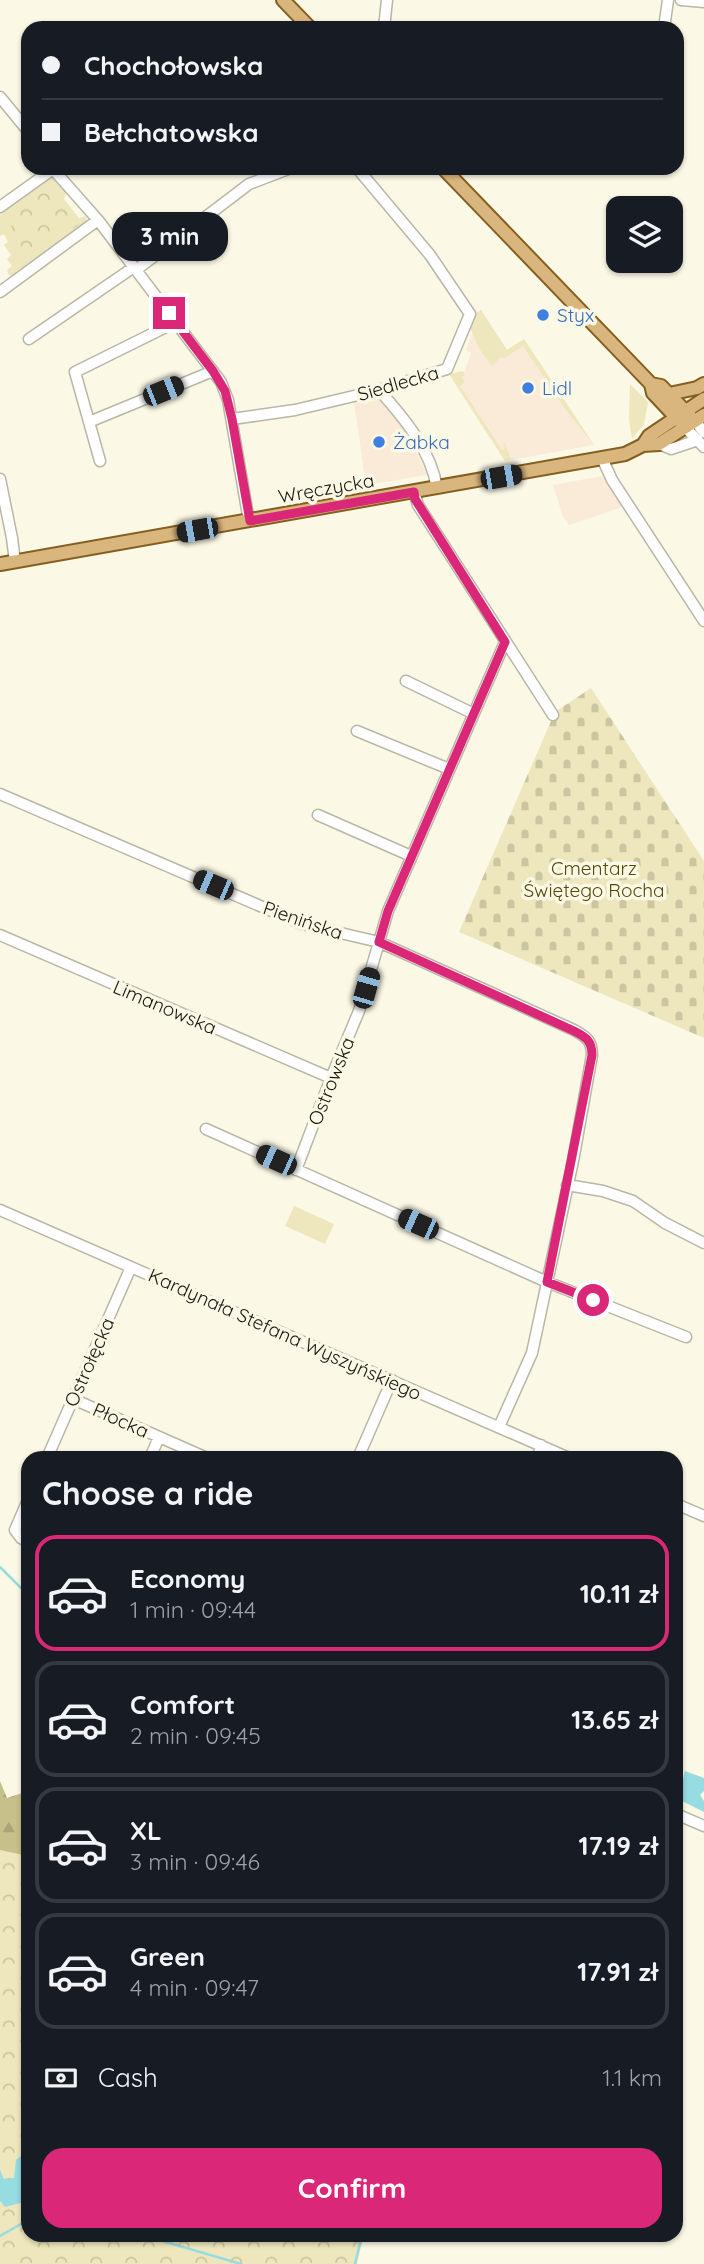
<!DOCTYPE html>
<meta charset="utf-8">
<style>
body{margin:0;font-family:Quicksand,sans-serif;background:#242831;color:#f1f3f6;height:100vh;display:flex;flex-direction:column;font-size:26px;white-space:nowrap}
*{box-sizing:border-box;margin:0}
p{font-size:23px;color:#9ea1a6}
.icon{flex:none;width:38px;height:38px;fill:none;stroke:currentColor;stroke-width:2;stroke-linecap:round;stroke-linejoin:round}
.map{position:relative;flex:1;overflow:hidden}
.sheet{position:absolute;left:21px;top:1451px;width:662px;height:791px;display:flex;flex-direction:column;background:#171b24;border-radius:21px;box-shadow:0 2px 5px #0004}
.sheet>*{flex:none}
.guide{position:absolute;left:21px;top:21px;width:663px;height:154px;border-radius:21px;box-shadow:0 2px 5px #0004;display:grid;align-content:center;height:154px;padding:0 21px;background:#171b24}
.buttons{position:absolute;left:606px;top:196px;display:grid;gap:14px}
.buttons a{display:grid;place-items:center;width:77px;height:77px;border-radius:14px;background:#171b24;box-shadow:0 2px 5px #0004;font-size:35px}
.end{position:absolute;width:32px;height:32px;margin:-16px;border:9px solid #db2777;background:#fff;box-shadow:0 0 0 4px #fff}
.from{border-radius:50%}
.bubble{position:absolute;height:49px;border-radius:21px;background:#171b24;box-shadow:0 2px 5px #0004;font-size:23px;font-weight:700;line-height:49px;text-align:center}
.car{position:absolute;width:21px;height:42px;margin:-21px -10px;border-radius:9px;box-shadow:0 0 5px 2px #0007;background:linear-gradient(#222 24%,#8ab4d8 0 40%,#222 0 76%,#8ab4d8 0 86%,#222 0)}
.guide b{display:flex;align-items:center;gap:24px;height:66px;font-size:26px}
.guide b+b{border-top:2px solid #363941}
.guide i{width:18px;height:18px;background:#f1f3f6}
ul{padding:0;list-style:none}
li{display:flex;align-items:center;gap:21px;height:116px;margin:0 14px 10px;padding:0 7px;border:4px solid #363941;border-radius:21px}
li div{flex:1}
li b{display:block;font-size:26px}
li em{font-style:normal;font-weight:700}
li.active{border-color:#db2777}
li>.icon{width:63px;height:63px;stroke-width:1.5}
h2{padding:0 21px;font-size:32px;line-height:84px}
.pay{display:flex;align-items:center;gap:18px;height:77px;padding:0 21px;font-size:26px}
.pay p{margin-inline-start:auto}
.button{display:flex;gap:14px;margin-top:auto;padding:14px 21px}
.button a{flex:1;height:80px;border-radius:21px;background:#db2777;color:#fff;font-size:28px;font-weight:700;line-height:80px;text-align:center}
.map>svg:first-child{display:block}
</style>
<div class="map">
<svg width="704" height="2264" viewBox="0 0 704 2264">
<defs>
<pattern id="forest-firs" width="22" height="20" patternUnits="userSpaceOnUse" patternTransform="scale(1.75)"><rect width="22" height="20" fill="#c8c08b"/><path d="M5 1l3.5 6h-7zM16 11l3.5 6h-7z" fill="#aba477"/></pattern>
<pattern id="cemetery-stones" width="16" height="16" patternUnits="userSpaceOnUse" patternTransform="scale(1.75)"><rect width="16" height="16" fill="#eee7bd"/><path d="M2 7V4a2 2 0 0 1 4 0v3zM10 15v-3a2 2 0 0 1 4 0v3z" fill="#cbc5a1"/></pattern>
<pattern id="park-crowns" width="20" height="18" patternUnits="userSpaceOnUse" patternTransform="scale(1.75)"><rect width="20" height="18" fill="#eee7bd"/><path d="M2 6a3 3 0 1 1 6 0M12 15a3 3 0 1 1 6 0" fill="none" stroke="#cbc5a1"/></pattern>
</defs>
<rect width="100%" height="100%" fill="#fbf8e6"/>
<path fill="#faebd8" d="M481,310L507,350L524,339L594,445L505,461L454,382L465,371L471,353L466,350Z
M380,394L403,422L427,475L366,485L354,402Z
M602,476L622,507L569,525L563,517L553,485Z"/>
<path fill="#eee7bd" d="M53,177L67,191L64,199L79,218L86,216L87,224L15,276L9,275L7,270L12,266L7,259L11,255L4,245L8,242L4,234L0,236V214L45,179Z
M481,310L507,350L524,339L594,445L565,409L523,346L503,359L501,357L492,366L480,350L469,326L473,315Z
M463,371L465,375L462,377L465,382L460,386L502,450L505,448L503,444L505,443L511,460L505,461L449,374Z
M625,379L648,402L644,424L632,439L629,420L630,384Z
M294,1206L334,1224L325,1244L285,1226Z"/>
<path fill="url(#forest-firs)" d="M0,1781L7,1798L28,1791V2112L0,2067Z"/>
<path fill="url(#cemetery-stones)" d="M591,688L704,861V1038L459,932L555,712Z"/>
<path fill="url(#park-crowns)" d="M49,182L81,223L29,262L10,224L18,217L13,210Z
M0,1850L28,1856V2235H364L357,2264H0Z"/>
<path fill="#96dce1" d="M685,1771L704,1778V1791L700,1795L704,1801V1812L678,1799Z
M26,2152L28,2154V2201L5,2207L0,2201V2170L4,2179L14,2178L16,2160Z"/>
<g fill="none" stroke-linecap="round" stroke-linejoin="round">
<path stroke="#96dce1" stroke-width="2.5" d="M0,1567L28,1595
M142,2235L241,2264
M0,2236L28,2220
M355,2264L362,2235"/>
<defs>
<path id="minor" d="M681,0L704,2
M384,28L387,0
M664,28L668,0
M0,97L28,131
M52,168L98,220L221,382L228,400L249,521
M0,207L53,169
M136,270L249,184L291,168
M0,292L98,220
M29,339L134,267
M379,390C404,418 431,450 437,488
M232,419L295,410L379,390L447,369L470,314L430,255L357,168
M695,421L704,432
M89,422L213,371
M685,427L704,447
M659,444L671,449L698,440
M602,458L612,480L704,621
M100,461L75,372L176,322
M0,479L12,538L15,562
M414,492L418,505L553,715
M406,681L472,713
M357,731L449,769
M0,794L302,924L379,942L574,1030C586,1037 592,1040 592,1055L573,1161L532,1353L499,1427
M318,815L411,856
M0,935L331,1078
M206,1129L547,1282L686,1337
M296,1170L331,1078L359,1011L388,911L505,642
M567,1185L603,1191L633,1201L665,1223L704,1243
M0,1210L569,1458
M73,1399L207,1458
M47,1458L131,1267
M150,1458L159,1437
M358,1458L392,1380
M538,1458L541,1445
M28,1500L15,1530L21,1538L28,1542
M676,1504L704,1516
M676,1814L704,1826"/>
<path id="major" d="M283,0L310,28
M443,168L651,384L653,393L685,427
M651,384L661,386L690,416
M669,394L697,388L704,384
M643,445L649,436L704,399
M0,564L625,454L643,445L659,444L704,415"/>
</defs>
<use href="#minor" stroke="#b9b7a6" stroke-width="13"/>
<use href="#major" stroke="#855f1f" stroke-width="16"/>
<use href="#minor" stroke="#fff" stroke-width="10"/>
<use href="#major" stroke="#d9b67d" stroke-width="12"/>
</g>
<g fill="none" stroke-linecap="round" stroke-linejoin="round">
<path stroke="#db2777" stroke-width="9" d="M169,313L213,371L225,391L232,419L250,521L414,492L415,499L505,642L388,911L379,942L574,1031C586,1037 592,1041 592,1055L547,1282L593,1300"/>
</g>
<g fill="#3f7fe0" stroke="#fbf8e6" stroke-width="2.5">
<circle cx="543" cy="315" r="7"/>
<circle cx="528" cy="388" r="7"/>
<circle cx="379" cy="442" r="7"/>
</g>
<g text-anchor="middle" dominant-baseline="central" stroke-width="7" stroke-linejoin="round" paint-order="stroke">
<g font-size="19" fill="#366cbe" stroke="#fbf8e6" text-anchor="start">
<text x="557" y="315">Styx</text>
<text x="542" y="388">Lidl</text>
<text x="393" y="442">Żabka</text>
</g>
<g font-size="19" fill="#181711" stroke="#fbf8e6">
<text transform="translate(398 383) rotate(-16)">Siedlecka</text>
<text transform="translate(326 488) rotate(-10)">Wręczycka</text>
<text transform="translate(303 920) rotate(19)">Pienińska</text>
<text transform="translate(165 1007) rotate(23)">Limanowska</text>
<text transform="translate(331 1081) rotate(-68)">Ostrowska</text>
<text transform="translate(285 1334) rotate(24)">Kardynała Stefana Wyszyńskiego</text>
<text transform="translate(89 1362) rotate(-66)">Ostrołęcka</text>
<text transform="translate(121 1420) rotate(24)">Płocka</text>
</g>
<g font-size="19" fill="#544a08" stroke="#fbf8e6">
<text x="594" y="868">Cmentarz<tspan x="594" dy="22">Świętego Rocha</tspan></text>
</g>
</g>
</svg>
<div class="buttons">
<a><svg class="icon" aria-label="layers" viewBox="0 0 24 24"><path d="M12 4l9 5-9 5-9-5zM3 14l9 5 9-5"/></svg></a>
</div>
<i class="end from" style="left:593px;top:1300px"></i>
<i class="end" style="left:169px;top:313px"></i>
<div class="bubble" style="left:112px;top:212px;width:116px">3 min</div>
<i class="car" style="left:163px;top:391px;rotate:68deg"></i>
<i class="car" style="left:501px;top:477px;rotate:80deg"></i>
<i class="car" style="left:197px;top:530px;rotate:260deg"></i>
<i class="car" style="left:213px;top:885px;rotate:293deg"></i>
<i class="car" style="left:366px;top:988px;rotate:16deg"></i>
<i class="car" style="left:276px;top:1160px;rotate:294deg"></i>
<i class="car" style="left:418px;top:1224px;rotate:294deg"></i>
<div class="guide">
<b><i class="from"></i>Chochołowska</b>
<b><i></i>Bełchatowska</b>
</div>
<section class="sheet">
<h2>Choose a ride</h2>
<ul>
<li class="active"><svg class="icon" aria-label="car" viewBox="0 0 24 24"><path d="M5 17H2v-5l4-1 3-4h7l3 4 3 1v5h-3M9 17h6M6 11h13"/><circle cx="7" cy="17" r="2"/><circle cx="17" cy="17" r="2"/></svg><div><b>Economy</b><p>1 min · 09:44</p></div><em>10.11 zł</em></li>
<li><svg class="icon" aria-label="car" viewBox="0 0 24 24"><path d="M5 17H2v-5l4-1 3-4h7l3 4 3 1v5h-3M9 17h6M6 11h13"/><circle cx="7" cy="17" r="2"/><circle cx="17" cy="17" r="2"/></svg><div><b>Comfort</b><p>2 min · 09:45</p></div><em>13.65 zł</em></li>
<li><svg class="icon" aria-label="car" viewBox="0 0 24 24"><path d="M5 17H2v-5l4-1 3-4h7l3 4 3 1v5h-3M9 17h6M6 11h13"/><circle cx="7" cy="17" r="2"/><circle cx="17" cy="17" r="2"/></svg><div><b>XL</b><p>3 min · 09:46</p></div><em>17.19 zł</em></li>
<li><svg class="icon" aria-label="car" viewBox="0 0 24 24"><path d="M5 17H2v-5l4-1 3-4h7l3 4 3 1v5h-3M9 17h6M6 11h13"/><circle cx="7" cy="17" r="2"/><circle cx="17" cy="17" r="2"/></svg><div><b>Green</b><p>4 min · 09:47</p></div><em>17.91 zł</em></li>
</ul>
<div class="pay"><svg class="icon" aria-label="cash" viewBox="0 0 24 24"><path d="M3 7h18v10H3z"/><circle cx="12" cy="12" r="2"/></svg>Cash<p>1.1 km</p></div>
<div class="button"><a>Confirm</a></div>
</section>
</div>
